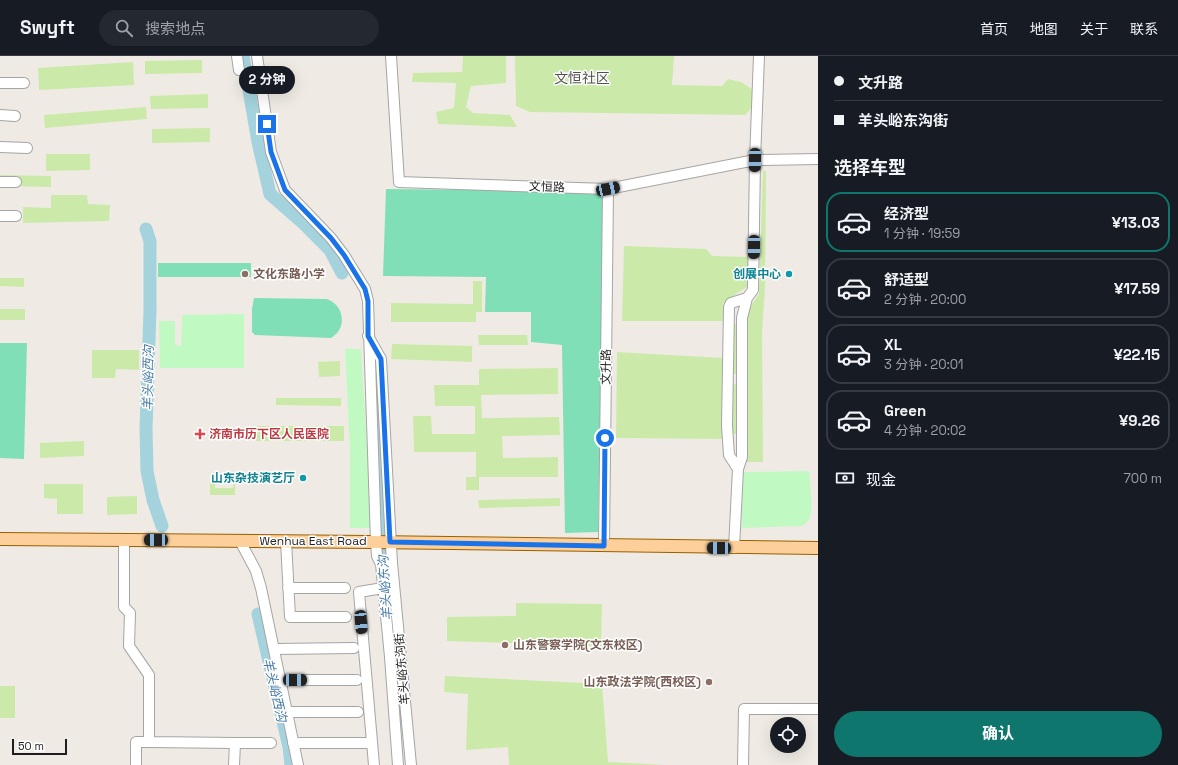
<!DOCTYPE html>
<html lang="zh">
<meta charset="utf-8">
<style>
body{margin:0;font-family:"Space Grotesk","Noto Sans SC",sans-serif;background:#242831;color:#f1f3f6;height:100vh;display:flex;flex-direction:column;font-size:15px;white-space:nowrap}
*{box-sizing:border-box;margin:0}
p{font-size:13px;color:#9ea1a6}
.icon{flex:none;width:22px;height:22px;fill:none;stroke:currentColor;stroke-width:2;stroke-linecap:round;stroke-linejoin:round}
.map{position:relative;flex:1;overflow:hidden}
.panel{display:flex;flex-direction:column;background:#171b24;width:360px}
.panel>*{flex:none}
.guide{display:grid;align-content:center;height:88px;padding:0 16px;background:#171b24}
.buttons{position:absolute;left:770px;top:661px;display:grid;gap:8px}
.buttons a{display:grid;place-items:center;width:36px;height:36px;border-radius:50%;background:#171b24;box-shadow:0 4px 16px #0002;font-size:20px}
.scale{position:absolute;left:12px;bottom:10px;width:55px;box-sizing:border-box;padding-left:4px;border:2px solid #1e1e1e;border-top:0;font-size:11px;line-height:14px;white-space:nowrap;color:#1e1e1e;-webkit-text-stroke:3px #fff;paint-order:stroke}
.end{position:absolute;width:18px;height:18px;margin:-9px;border:5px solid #1a73e8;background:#fff;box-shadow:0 0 0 2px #fff}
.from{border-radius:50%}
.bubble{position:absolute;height:28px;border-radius:14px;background:#171b24;box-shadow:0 4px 16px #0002;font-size:13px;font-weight:700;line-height:28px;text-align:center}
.car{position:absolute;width:12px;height:24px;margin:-12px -6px;border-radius:5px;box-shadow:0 0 3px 1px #0007;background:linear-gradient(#222 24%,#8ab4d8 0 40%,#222 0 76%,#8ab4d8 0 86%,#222 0)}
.guide b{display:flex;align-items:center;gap:14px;height:38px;font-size:15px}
.guide b+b{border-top:1px solid #363941}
.guide i{width:10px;height:10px;background:#f1f3f6}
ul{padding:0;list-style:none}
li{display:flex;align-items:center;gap:12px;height:60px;margin:0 8px 6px;padding:0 8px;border:2px solid #363941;border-radius:16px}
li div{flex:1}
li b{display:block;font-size:15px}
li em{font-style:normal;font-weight:700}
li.on{border-color:#0f766e}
li>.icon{width:36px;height:36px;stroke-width:1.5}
h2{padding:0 16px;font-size:18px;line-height:48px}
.pay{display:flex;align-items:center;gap:10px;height:44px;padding:0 16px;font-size:15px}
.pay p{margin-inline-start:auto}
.button{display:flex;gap:8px;margin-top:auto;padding:8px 16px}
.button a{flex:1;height:46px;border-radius:24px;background:#0f766e;color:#fff;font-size:16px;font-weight:700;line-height:46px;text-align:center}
header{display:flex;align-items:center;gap:24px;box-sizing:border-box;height:56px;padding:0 20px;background:#171b24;border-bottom:1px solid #363941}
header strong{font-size:19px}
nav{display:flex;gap:22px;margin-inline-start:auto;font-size:14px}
.search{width:280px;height:36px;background:#242831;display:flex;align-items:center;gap:10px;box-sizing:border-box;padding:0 14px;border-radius:22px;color:#9ea1a6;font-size:15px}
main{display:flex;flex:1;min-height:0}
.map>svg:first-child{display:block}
</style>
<header>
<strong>Swyft</strong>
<div class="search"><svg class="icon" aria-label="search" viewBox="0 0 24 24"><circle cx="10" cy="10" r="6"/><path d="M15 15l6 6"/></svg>搜索地点</div>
<nav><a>首页</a><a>地图</a><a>关于</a><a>联系</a></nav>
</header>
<main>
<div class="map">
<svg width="818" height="709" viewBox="0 0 818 709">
<rect width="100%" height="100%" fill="#efebe4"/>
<path fill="#cbeaa9" d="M463,0H506V27L471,30L466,51L473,57L510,59L517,71L438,68L436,56L454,52L456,27L412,26L413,17L462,16Z
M515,0H674L672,29L722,30L728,23L741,26L755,35V48L745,59L530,56L516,50Z
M202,4V17L145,18V5Z
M133,6L134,29L39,34L38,12Z
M208,38V52L151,53L150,40Z
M146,51L147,63L45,72L44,59Z
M210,72V86L152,87V73Z
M46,98H90V114L46,115Z
M763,115H766L765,232L762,276L763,406H745V265L748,254L759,238Z
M0,119L51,120V131L0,130Z
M51,139H87L88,148L110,149L109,165L23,167V151L51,152Z
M624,190L706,193L712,200L749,201V230L740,235L723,247V265H622Z
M0,222H24V231L0,230Z
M473,225H482V256H476V266H391V247L473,248Z
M0,253H25V264H0Z
M734,268H737L740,270L738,318H732Z
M478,279H527L528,289H479Z
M392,288L472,290V306L391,303Z
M92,294H139V314L116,313L115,322H92Z
M617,296L723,302L725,383L616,382Z
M340,305V320L319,321L318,306Z
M558,312V338L481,339L482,362L559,361L560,379L502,380L503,402L558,401V421H479V434H466V421H476V396H414L413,360H431L432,378H475V350H435L434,329H479V313Z
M736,328H738V378H732V329Z
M276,342H341V350L276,349Z
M256,370H344V385H256Z
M84,385V400L40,402V387Z
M210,427H215V432H233V428H235V439H210Z
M44,428H83V458H57V443L44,442Z
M137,440V458L107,459V441Z
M560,442V450L479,452L478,444Z
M516,547L602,548L601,590L447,585V561L516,560Z
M445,620L602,628L608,706L666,709H509L508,691L466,694L468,638L444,636Z
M0,630H15V662H0Z"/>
<path fill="#c0fac2" d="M244,258V312H160L159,265H175V289L181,290L182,259Z
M345,293H361L372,472H350V393Z
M809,415C810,424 813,453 810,461C809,465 806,468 802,470L742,472V416Z"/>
<path fill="#81dfb7" d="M386,133L604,135L598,476L565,477L562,289L531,286V256H485L486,221L383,220Z
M158,207H251V221H158Z
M254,242L327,243C344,249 348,272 331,282L255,279L252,276V253Z
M0,287H27L24,403L0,402Z"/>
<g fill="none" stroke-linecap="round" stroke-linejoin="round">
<path stroke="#a4d3dd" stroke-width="13" d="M243,0L258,86L270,138L302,166L330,194L342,217
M146,173L150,185V254L146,373L147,415L153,444L162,470
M376,356L384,518
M258,558L289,691L291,709"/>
<defs>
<path id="minor" d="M237,0L239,14
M257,0L271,96L285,134L331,182L344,199L365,233L368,245L376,486L377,500L381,508L390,601L398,709
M391,0L399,126L608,133L755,104L818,103
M0,27H24
M0,59L15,60
M0,91L27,92
M0,126H16
M0,160H16
M368,280L381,303L392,507L411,709
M738,413L729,399L727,370L729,251L731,247L747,242
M124,484V551L130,557L129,590L149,619V686
M240,485L256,515L261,532L298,709
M286,485L290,561H346
M604,489L608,133
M734,492L738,413L742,401V262L747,242L753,234L755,104L759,0
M288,532H345
M274,593L354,592
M280,624H357
M287,656H358
M235,687H271
M293,687H372
M136,709V686H149L235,687L234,709
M374,709L359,536L383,532
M743,709L744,653H818"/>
<path id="major" d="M0,483L371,486L818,492"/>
</defs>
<use href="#minor" stroke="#a5a5a5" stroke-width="12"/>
<use href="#major" stroke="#986000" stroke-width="14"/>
<use href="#minor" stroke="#fff" stroke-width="10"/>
<use href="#major" stroke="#fdcf9b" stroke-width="12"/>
</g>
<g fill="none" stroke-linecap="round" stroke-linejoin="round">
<path stroke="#1a73e8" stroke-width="5" d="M267,68L271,96L285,134L331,182L344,199L365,233L368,245V280L381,303L390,486L604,490L605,382"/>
</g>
<g fill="#8d6e63" stroke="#fff" stroke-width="1.5">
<circle cx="245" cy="218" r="4"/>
<circle cx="505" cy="589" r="4"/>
<circle cx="709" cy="626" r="4"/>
</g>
<g fill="#0f9aa8" stroke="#fff" stroke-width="1.5">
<circle cx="789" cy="218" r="4"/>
<circle cx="303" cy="422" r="4"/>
</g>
<path fill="#e0444e" stroke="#fff" stroke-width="1.5" d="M198 372h4v4h4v4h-4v4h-4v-4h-4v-4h4z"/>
<g text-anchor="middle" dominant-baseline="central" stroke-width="3" stroke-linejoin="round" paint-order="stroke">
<g font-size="12" fill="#1e1e1e" stroke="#fff">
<text transform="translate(547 131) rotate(2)">文恒路</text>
<text transform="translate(606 311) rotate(-89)">文升路</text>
<text x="313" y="485">Wenhua East Road</text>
<text transform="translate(402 613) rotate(-95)">羊头峪东沟街</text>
</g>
<g font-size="12" font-weight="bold" fill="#785e54" stroke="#fff" text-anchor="start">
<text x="253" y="218">文化东路小学</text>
<text x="513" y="589">山东警察学院(文东校区)</text>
<text x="701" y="626" text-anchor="end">山东政法学院(西校区)</text>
</g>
<g font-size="12" font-weight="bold" fill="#0d838f" stroke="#fff" text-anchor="end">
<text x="781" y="218">创展中心</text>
<text x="295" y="422">山东杂技演艺厅</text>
</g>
<g font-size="12" font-weight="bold" fill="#be3a42" stroke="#fff" text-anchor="start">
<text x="209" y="378">济南市历下区人民医院</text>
</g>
<g font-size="13" font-style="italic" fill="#467aa7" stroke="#fff">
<text transform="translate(148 322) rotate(-89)">羊头峪西沟</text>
<text transform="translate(385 532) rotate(-94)">羊头峪东沟</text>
<text transform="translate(275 634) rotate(77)">羊头峪西沟</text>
</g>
<g font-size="14" fill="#515151" stroke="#fff">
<text x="582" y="22">文恒社区</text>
</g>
</g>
</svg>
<div class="buttons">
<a><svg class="icon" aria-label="locate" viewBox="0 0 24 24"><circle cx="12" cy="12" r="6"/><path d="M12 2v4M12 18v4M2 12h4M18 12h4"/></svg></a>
</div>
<div class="scale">50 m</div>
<i class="end from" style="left:605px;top:382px"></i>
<i class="end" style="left:267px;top:68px"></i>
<div class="bubble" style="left:239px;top:10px;width:56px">2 分钟</div>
<i class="car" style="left:755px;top:104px;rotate:181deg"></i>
<i class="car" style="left:608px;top:133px;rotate:78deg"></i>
<i class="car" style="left:754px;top:191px;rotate:181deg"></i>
<i class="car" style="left:156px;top:484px;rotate:270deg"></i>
<i class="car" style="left:719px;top:492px;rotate:271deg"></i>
<i class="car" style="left:361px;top:566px;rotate:175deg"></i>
<i class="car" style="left:295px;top:624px;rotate:90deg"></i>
</div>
<section class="panel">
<div class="guide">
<b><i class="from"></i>文升路</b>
<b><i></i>羊头峪东沟街</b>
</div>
<h2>选择车型</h2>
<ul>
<li class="on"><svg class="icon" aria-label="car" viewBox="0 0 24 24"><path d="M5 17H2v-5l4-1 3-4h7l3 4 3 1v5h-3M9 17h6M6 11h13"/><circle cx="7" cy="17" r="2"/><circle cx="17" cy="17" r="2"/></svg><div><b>经济型</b><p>1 分钟 · 19:59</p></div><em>¥13.03</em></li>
<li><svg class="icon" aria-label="car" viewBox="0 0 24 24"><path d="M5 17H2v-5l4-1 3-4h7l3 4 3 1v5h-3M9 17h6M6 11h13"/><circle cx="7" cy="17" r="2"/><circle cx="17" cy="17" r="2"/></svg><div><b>舒适型</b><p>2 分钟 · 20:00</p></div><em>¥17.59</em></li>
<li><svg class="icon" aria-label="car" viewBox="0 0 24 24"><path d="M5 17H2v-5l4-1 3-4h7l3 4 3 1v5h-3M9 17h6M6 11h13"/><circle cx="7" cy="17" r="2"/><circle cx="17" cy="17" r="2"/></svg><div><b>XL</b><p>3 分钟 · 20:01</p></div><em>¥22.15</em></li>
<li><svg class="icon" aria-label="car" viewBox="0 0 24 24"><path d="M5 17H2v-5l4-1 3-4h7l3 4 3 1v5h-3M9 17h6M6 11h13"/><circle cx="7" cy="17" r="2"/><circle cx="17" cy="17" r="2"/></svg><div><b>Green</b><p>4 分钟 · 20:02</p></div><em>¥9.26</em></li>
</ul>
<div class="pay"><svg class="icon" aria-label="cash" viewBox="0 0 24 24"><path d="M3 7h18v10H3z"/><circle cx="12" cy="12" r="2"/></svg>现金<p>700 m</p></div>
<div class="button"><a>确认</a></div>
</section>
</main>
